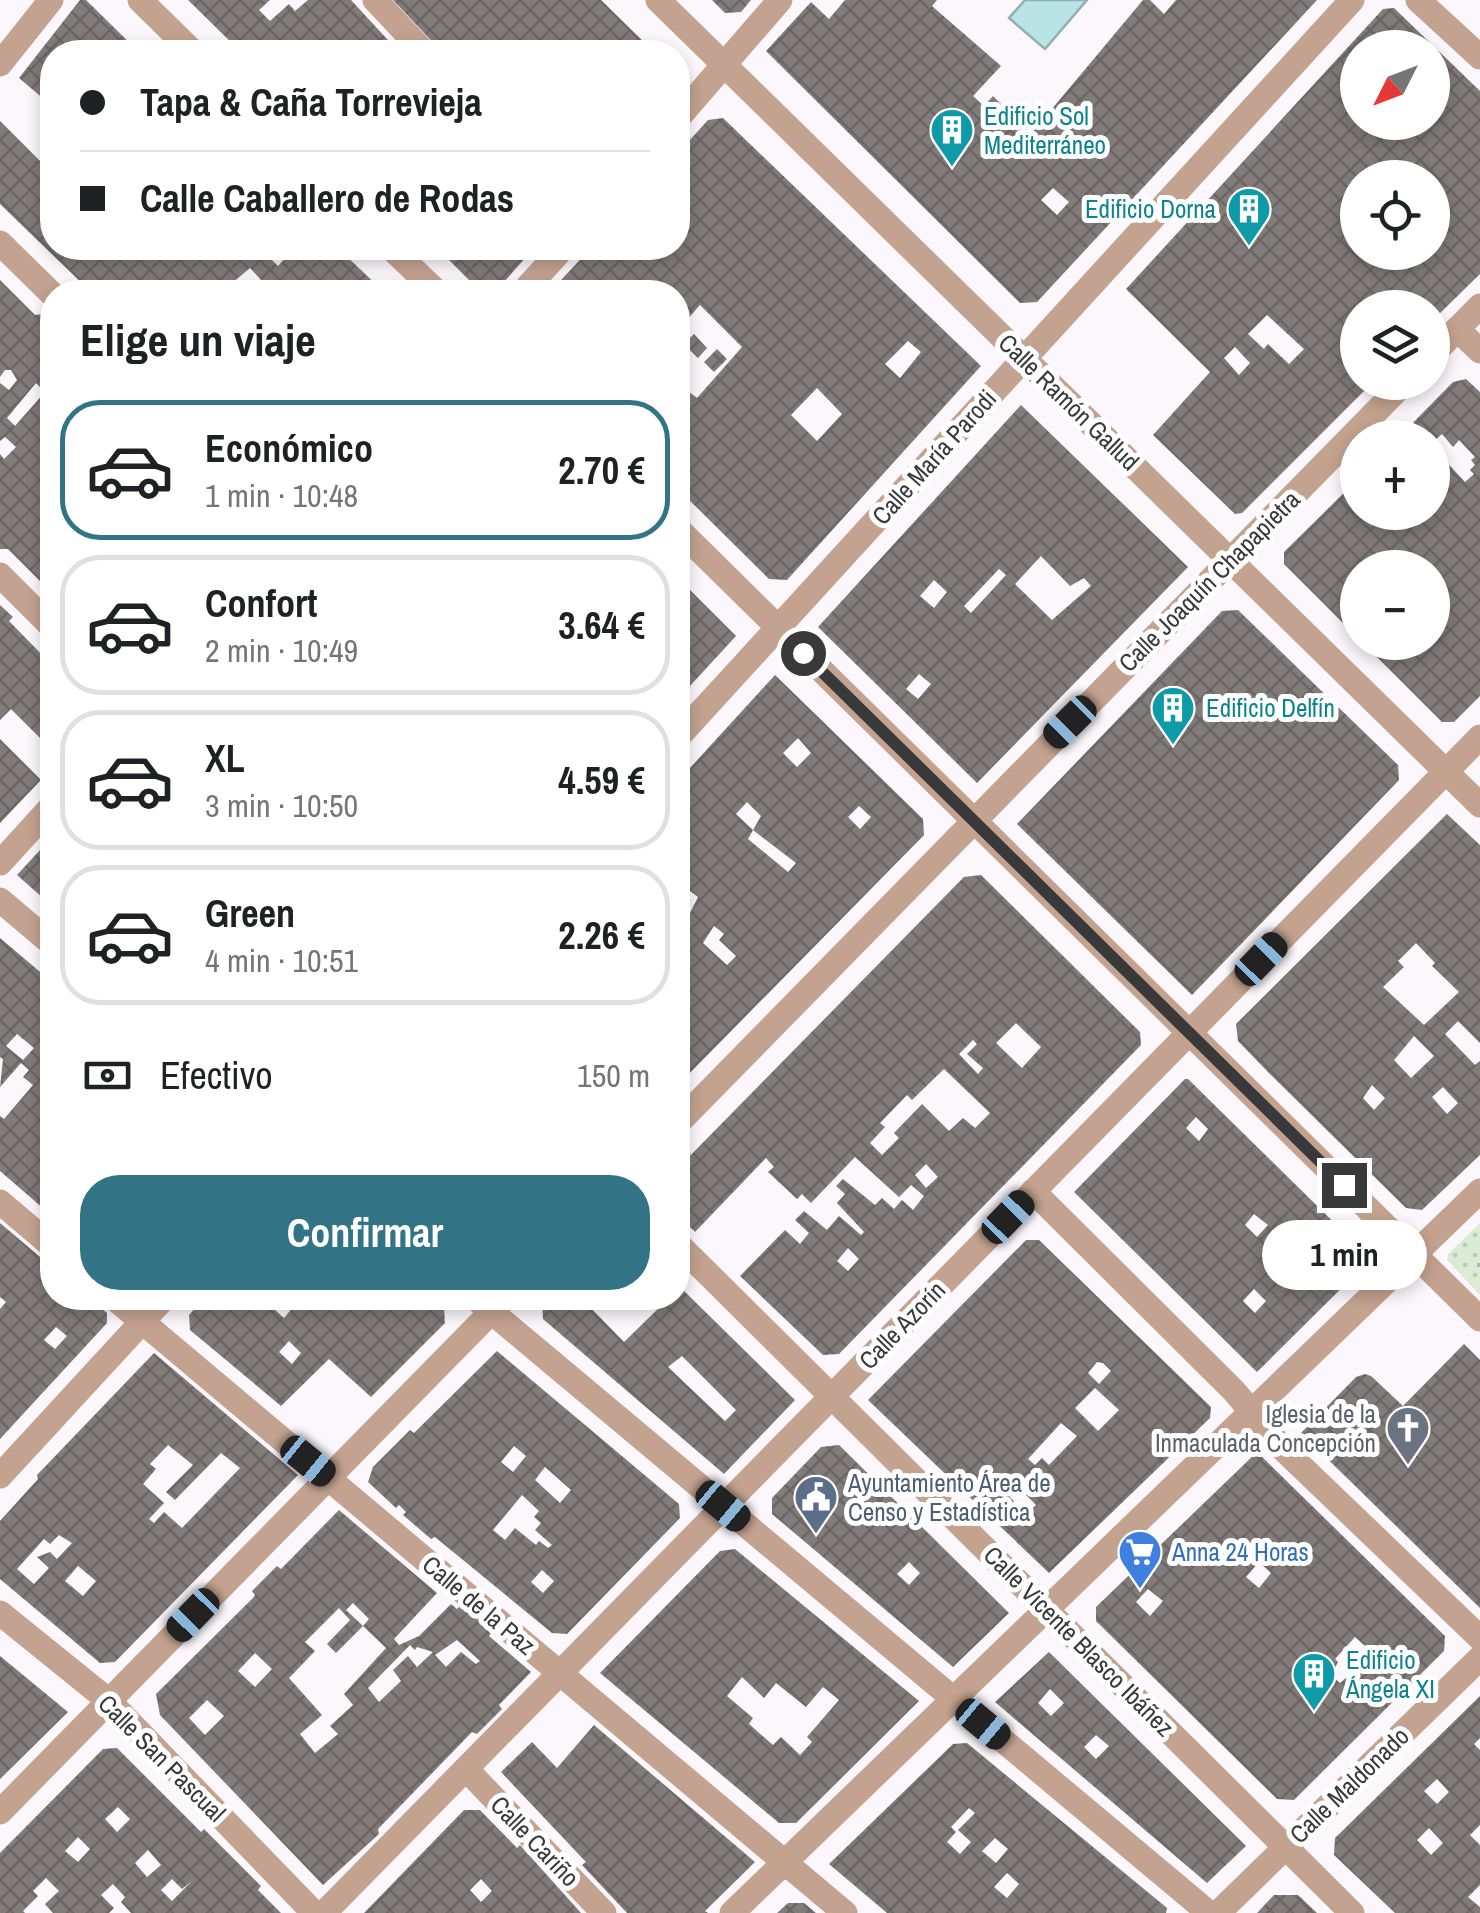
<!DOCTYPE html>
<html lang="es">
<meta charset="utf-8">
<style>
body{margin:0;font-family:"Archivo Narrow",sans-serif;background:#f2f2f2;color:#202124;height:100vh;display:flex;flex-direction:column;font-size:38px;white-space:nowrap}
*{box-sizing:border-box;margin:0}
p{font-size:32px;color:#757577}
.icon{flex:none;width:55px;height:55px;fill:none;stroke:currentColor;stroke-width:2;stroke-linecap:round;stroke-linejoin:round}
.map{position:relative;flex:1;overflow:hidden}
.drawer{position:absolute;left:40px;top:280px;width:650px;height:1030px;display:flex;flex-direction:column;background:#fff;border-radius:40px;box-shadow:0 5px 15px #0003}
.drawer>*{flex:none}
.guide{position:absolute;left:40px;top:40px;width:650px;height:220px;border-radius:40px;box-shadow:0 5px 15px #0003;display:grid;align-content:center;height:220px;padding:0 40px;background:#fff}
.needle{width:65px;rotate:228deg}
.fabs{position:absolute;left:1340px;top:30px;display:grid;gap:20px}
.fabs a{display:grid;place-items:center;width:110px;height:110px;border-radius:50%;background:#fff;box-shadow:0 5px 15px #0003;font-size:50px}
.end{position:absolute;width:45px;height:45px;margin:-22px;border:12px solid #39383a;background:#fff;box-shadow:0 0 0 5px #fff}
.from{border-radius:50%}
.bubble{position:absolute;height:70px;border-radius:35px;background:#fff;box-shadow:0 5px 15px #0003;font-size:32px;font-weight:700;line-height:70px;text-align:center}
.car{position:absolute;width:30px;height:60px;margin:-30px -15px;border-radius:12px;box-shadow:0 0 8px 2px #0007;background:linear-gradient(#222 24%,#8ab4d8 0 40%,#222 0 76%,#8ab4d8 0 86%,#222 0)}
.guide b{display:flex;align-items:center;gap:35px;height:95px;font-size:38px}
.guide b+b{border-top:2px solid #e0e0e0}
.guide i{width:25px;height:25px;background:#202124}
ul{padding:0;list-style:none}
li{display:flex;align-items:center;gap:30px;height:140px;margin:0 20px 15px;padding:0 20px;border:5px solid #e0e0e0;border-radius:40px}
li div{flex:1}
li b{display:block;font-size:38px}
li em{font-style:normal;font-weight:700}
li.on{border-color:#327486}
li>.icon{width:90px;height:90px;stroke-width:1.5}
h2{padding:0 40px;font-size:45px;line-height:120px}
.pay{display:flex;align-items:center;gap:25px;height:110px;padding:0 40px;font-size:38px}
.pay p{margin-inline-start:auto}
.primary-button{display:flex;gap:20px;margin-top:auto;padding:20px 40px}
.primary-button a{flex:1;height:115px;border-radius:40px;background:#327486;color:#fff;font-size:40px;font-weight:700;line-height:115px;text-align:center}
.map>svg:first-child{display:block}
</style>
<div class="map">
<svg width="1480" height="1913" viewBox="0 0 1480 1913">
<defs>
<pattern id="park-dots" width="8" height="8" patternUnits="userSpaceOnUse" patternTransform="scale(2.5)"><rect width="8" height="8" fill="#daebd6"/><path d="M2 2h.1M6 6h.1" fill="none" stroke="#bccab8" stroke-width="1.8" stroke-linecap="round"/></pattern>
<pattern id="building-cross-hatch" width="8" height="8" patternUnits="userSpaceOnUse" patternTransform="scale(2.5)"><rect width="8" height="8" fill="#817b79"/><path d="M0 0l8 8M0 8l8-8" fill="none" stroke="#6b6664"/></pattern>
</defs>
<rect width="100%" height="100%" fill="#fbf7fc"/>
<path fill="url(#park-dots)" d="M1480,1223V1295L1447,1260L1448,1254Z"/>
<path fill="#b8e4e5" stroke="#92b0b2" stroke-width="2.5" d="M1025,0H1087L1045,49L1009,18Z"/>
<path fill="url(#building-cross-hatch)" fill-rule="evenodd" d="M80,0H86L139,52H52V106L19,78Z
M188,0H270L259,10L270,21L289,4L295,11L308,0H351L399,52H241Z
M393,0H601L654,52H442Z
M712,0H751L741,12L725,13Z
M845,0H937L932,6L1001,66L973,96L984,106L993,96L1031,134L1143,0H1150L1164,14L1176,0H1317L1037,302L1020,303L766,51L811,2L829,19ZM1053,188L1069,202L1057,215L1041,200Z
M1394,8L1480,91V274L1432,321V308H1358V382H1373L1242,513L1235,514L1153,435L1210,372L1126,289L1383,9ZM1358,48H1432V122H1358ZM1358,178H1432V252H1358ZM1267,315L1304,349L1289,364L1268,344L1264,349L1248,334ZM1235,347L1250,363L1239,375L1224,358Z
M723,118L981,366L787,580L769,579L678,489V395L684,388L697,398L742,347L700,305L678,330V292H550L591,248H678V153L708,120ZM908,341L921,352L900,378L885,364ZM817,388L842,414L817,441L791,415Z
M0,121L49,170L52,167V248H205L210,254L217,248H276L268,256L278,266L288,255L279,248H338L384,292H289L284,287L278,292H251L262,281L250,268L225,289L228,292H91L0,204Z
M437,248H534L497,290L477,288Z
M0,280L35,315L42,314L52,324V593L8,549H0V454L4,459L16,447L5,437L0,441V383L9,390L17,380L11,370H5L0,377ZM36,383L45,392L15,426L7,418Z
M694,334L707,348L698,358L684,344Z
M717,349L727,359L714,372L704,362Z
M1466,379L1480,392V696L1454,722H1442L1362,642H1432V568H1358V638L1284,564V552L1358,479V512H1432V438H1398L1453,382ZM1442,434L1453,447L1459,440L1475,457L1471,460L1475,465L1470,470L1474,474L1465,482L1440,455L1444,452L1434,441Z
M1021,405L1188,567L977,783L818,627ZM1041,556L1070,586L1084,578L1091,586L1052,620L1015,584ZM999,569L1006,575L971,613L964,606ZM934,580L947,592L934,608L920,596ZM919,674L931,684L918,699L906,689Z
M678,578L736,636L678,699Z
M0,605L13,617L9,621L52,665V736L45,743L11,709L0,720Z
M1238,610L1398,765L1399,780L1192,995L1017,824L1222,611Z
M775,675L923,819L924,835L678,1085L680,992L678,923L683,927L698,897L686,888L678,897V781ZM798,738L811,753L797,767L783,753ZM747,802L761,816L753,830L736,814ZM859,806L871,817L860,829L848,817ZM753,830L796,863L788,872L748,839ZM714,926L724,934L719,940L736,956L727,965L703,943Z
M0,739L41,780L0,823Z
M1447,814L1480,845V1043L1458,1021L1445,1034L1475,1065L1480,1061V1155L1422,1210L1406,1208L1267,1071L1238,1041L1236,1024ZM1416,943L1435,963L1432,966L1459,992L1424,1025L1383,987L1404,967L1398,961ZM1414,1036L1434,1056L1411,1078L1394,1060ZM1372,1085L1385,1098L1374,1110L1363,1098ZM1443,1087L1458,1103L1447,1114L1432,1097Z
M52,837V906L17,875Z
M981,875L1140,1032L1141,1045L839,1354L823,1355L740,1276L785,1230L800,1244L809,1233L795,1220L804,1211L827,1230L839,1216L861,1235L864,1232L837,1203L845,1194L836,1186L843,1179L875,1205L882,1198L894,1209L902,1200L913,1210L924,1196L911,1185L899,1197L855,1157L811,1203L802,1194L797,1199L768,1172L774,1167L766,1158L695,1232L678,1215V1168L964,877ZM1016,1023L1041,1047L1022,1068L996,1043ZM973,1040L977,1044L967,1054L983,1068L978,1074L959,1054ZM944,1069L990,1113L975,1128L963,1118L949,1131L922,1104L894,1133L899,1138L882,1155L870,1143L885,1127L880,1123L907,1095L912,1100ZM926,1164L938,1177L926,1188L915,1175ZM848,1248L859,1259L848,1271L837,1261Z
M0,938L52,982V1216L0,1171V1116L4,1119L33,1085L23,1077L29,1070L21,1063L0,1087L3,1059L0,1057ZM17,1034L34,1048L23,1060L6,1046Z
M1185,1079H1188L1365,1253V1265L1257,1372L1074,1192ZM1196,1117L1208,1129L1199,1141L1186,1128ZM1254,1214L1268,1225L1257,1237L1245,1225ZM1310,1253L1321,1265L1310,1276L1298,1265ZM1254,1289L1266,1301L1255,1313L1243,1301Z
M0,1223L52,1267V1298H89L107,1313V1323L0,1439V1309L6,1302L0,1297ZM56,1327L67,1336L55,1349L44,1340Z
M1026,1240H1039L1211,1407L1210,1418L1049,1573L868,1400ZM1097,1362L1103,1363L1111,1371L1099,1384L1088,1373ZM1095,1388L1119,1410L1098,1431L1075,1408ZM1061,1423L1077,1436L1049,1465L1042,1458L1035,1465L1028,1459ZM1010,1479L1036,1505L1015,1525L1003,1513L1014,1501L1001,1488Z
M678,1285L795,1400L724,1474L543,1319L542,1304L549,1298H594L587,1304L624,1342L666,1301L663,1298H678ZM682,1356L736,1410L725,1421L668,1367Z
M205,1298H265L263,1299L284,1318L295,1305L286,1298H432L444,1308L445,1323L371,1397L329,1359L281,1406L190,1330L189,1315ZM289,1341L301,1353L292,1364L279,1352Z
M1464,1344L1480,1360V1608L1301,1433L1356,1377L1365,1374L1371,1376L1403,1406Z
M497,1351L679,1504L680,1518L567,1634L552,1633L435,1537L431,1539L403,1515L406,1512L399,1505L396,1508L368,1482L373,1467L410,1430L414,1433ZM514,1446L526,1456L513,1472L501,1462ZM545,1467L571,1490L560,1503L535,1480ZM522,1495L539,1511L534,1517L541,1523L535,1530L552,1545L548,1548L539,1541L536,1545L515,1528L505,1540L493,1530ZM542,1570L554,1581L543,1593L531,1582Z
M154,1353L298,1475L115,1662L100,1663L0,1579V1521L38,1479L37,1475ZM168,1445L193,1465L166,1492L175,1500L221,1453L240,1468L182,1528L164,1512L154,1523L149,1519L164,1503L143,1484L156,1469L150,1464ZM59,1535L72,1543L57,1559L50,1552L37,1557L49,1568L34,1584L17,1569L44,1539L50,1544ZM78,1566L96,1581L83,1596L65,1581Z
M839,1445L1009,1613L953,1667L772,1514V1498L821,1447ZM909,1562L920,1573L909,1585L897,1574Z
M1257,1452L1445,1636L1444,1651L1294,1800L1277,1799L1096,1621V1607ZM1259,1562L1271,1573L1259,1588L1246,1577ZM1148,1589L1163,1601L1150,1616L1136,1602ZM1355,1637L1374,1654L1340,1683L1331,1675L1338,1662L1335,1659Z
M339,1510L437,1593L394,1639L399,1645L419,1636L451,1604L457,1609L461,1605L492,1632L489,1636L531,1672L499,1705L502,1709L477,1734L472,1732L378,1829L379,1834L323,1885L160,1715L156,1694L253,1598L255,1595L252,1591L277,1566L281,1569ZM353,1603L369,1619L363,1626L386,1648L344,1694L353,1705L330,1726L338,1734L315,1753L300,1734L322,1715L289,1678L315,1651L305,1642L339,1608L350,1620L327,1644L336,1653L363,1626L346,1610ZM457,1640L480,1661L476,1664L461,1652L446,1667L435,1655ZM410,1645L415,1650L417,1647L433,1652L417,1667L408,1656L393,1670L401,1681L379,1702L368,1688ZM255,1653L272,1669L255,1687L238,1671ZM207,1700L224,1716L205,1735L189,1718Z
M735,1549L919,1701L796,1823H779L600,1673L720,1551ZM742,1677L764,1698L776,1683L806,1707L823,1687L839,1700L807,1737L812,1742L800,1755L781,1737L773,1745L749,1724L753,1718L727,1696Z
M1049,1652L1246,1846L1207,1883L995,1702ZM1050,1689L1064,1703L1051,1716L1038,1703ZM1096,1735L1109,1746L1096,1759L1084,1747Z
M0,1656L68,1712L0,1779Z
M1480,1696V1738L1474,1744L1480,1750V1825L1470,1835L1480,1845V1885L1468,1897L1480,1907V1913H1395L1334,1855L1335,1838ZM1437,1779L1449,1792L1437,1804L1424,1791ZM1429,1828L1443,1843L1431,1855L1417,1840Z
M594,1725L755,1862L705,1911L708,1913H627L582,1865L586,1862L501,1772L532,1742L557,1768Z
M967,1743L1167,1908L1166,1913H887L829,1864L953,1744ZM969,1808L975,1813L958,1830L971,1842L960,1854L947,1842L956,1832L951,1827ZM995,1838L1008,1849L996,1863L982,1851ZM1007,1873L1019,1884L1007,1898L994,1887Z
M117,1748L201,1832L204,1829L261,1886L258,1890L281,1913H131L121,1902L125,1897L113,1884L101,1895L114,1908L109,1913H53L45,1904L59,1891L46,1878L33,1891L38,1896L23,1911L25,1913H0V1853L103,1749ZM118,1807L130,1819L117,1832L105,1819ZM78,1837L90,1849L78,1862L65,1851ZM148,1850L161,1865L147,1877L135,1863ZM172,1879L182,1889L192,1881L172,1901L161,1890Z
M464,1810H480L517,1848L520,1845L581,1913H364ZM481,1879L492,1891L481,1902L470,1890Z
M1274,1895H1298L1317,1913H1257Z
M788,1903H804L816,1913H777Z"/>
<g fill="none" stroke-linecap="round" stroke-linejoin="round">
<path stroke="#b5b2b6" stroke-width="6" stroke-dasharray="5 5" stroke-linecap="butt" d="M1480,1263V1267"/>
<path stroke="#c3a28f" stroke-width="25" d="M1457,329L1480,351"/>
<path stroke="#c3a28f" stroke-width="25" d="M140,0L193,52
M375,0L424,52
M658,0L1480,805
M1418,0L1480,57
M678,118L780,0
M0,243L52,294
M391,248L437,292
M523,292L563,248
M1432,355L1480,306
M678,529L1480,1319
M678,737L1352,0
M0,863L52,806
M678,1123L1405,382
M1033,1191L1234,1391L1284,1450L1480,1638
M0,1202L52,1246
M114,1298L845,1913
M0,1476L164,1298
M0,1613L109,1701L314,1913
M466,1769L604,1913
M0,1812L505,1298
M324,1913L1480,737
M732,1913L1480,1191
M1218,1913L1480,1658"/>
<path stroke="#c3a28f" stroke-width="25" d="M0,64L51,0
M0,575L52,627
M0,900L52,944
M678,1244L1352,1913
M475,1298L1209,1913"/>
</g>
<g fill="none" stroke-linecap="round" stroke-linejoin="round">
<path stroke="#39383a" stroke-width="12" d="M803,653L1344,1185"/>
</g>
<defs>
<symbol id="building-pin" viewBox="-11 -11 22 30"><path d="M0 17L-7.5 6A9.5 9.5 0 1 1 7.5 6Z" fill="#0f9aa8" stroke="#fff"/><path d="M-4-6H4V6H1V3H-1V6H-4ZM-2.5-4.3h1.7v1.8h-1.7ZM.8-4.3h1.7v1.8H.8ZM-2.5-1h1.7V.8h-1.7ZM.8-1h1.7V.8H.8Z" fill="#fff"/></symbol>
<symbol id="church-pin" viewBox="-11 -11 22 30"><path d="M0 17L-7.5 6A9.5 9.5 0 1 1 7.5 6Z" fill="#6b7280" stroke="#fff"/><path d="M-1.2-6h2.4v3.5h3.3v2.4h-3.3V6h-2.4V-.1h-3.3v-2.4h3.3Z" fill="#fff"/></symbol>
<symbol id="civic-pin" viewBox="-11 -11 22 30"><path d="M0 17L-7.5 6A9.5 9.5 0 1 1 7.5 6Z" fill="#5c6f8a" stroke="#fff"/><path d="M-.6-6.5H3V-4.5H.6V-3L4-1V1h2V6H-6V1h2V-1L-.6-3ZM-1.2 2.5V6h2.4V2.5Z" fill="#fff"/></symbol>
<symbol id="supermarket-pin" viewBox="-11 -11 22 30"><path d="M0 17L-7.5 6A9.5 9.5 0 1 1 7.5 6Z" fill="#3f7fe0" stroke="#fff"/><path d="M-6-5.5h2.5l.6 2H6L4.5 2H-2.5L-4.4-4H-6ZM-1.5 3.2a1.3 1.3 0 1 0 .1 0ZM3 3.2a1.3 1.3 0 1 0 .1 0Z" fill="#fff"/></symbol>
</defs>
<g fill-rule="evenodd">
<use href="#building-pin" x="927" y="105" width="50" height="68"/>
<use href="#building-pin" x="1224" y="184" width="50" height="68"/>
<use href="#building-pin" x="1148" y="683" width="50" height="68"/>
<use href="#church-pin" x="1383" y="1403" width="50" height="68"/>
<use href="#civic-pin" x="791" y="1472" width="50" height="68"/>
<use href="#supermarket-pin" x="1115" y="1527" width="50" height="68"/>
<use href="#building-pin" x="1289" y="1649" width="50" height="68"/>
</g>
<g text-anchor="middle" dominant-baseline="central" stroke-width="10" stroke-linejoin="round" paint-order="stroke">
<g font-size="25" fill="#0d838f" stroke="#fff" text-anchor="start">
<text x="984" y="116">Edificio Sol<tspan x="984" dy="29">Mediterráneo</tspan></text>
<text x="1216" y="209" text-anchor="end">Edificio Dorna</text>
<text x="1206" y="708">Edificio Delfín</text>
<text x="1346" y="1660">Edificio<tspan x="1346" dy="29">Ángela XI</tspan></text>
</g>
<g font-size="25" fill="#39383a" stroke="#fff">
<text transform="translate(1069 402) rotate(44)">Calle Ramón Gallud</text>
<text transform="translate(934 457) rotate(-48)">Calle María Parodi</text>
<text transform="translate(1209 581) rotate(-45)">Calle Joaquín Chapapietra</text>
<text transform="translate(902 1325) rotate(-46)">Calle Azorín</text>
<text transform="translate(479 1605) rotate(40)">Calle de la Paz</text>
<text transform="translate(1079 1641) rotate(45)">Calle Vicente Blasco Ibáñez</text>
<text transform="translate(162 1758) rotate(45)">Calle San Pascual</text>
<text transform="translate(1349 1785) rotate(-44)">Calle Maldonado</text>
<text transform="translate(535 1841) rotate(46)">Calle Cariño</text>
</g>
<g font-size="25" fill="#5b616d" stroke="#fff" text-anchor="end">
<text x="1376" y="1414">Iglesia de la<tspan x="1376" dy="29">Inmaculada Concepción</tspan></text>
</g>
<g font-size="25" fill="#4e5e75" stroke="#fff" text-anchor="start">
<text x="848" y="1483">Ayuntamiento Área de<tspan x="848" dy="29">Censo y Estadística</tspan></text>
</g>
<g font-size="25" fill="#366cbe" stroke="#fff" text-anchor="start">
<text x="1172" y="1552">Anna 24 Horas</text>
</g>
</g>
</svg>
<div class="fabs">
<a><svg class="needle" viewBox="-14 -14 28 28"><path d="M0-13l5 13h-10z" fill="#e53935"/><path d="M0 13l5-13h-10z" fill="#757577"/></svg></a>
<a><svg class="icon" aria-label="locate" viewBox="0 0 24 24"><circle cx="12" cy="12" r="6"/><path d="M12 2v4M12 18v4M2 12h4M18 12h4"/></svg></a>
<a><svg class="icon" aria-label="layers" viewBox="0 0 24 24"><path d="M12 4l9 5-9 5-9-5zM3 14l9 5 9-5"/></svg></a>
<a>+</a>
<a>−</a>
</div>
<i class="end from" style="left:803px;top:653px"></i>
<i class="end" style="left:1344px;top:1185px"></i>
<div class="bubble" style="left:1262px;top:1220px;width:165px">1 min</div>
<i class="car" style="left:1070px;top:722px;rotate:225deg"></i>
<i class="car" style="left:1261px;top:959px;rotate:44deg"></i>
<i class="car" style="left:1008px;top:1217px;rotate:44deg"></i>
<i class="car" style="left:308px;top:1461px;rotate:129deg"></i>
<i class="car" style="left:723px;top:1506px;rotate:130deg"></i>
<i class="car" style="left:193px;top:1615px;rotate:224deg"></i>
<i class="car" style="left:983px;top:1724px;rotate:130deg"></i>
<div class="guide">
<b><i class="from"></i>Tapa &amp; Caña Torrevieja</b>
<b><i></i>Calle Caballero de Rodas</b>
</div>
<section class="drawer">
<h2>Elige un viaje</h2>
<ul>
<li class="on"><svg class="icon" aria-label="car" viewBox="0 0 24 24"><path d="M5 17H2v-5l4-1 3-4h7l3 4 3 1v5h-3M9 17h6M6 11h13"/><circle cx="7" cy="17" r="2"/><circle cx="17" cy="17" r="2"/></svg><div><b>Económico</b><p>1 min · 10:48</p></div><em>2.70 €</em></li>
<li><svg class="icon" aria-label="car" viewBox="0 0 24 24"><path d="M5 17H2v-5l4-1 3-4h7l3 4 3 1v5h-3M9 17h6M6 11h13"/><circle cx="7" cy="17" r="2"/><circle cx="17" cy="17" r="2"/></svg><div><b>Confort</b><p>2 min · 10:49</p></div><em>3.64 €</em></li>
<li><svg class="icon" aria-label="car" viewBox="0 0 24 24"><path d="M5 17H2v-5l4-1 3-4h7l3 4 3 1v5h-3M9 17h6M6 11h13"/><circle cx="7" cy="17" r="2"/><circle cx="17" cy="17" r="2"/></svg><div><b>XL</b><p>3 min · 10:50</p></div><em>4.59 €</em></li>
<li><svg class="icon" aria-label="car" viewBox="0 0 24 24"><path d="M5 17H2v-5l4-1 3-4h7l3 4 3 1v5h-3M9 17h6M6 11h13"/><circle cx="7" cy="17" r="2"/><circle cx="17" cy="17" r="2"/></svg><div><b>Green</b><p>4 min · 10:51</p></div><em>2.26 €</em></li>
</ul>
<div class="pay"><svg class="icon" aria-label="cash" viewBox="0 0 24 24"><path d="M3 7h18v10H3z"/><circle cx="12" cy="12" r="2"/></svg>Efectivo<p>150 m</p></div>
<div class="primary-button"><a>Confirmar</a></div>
</section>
</div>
